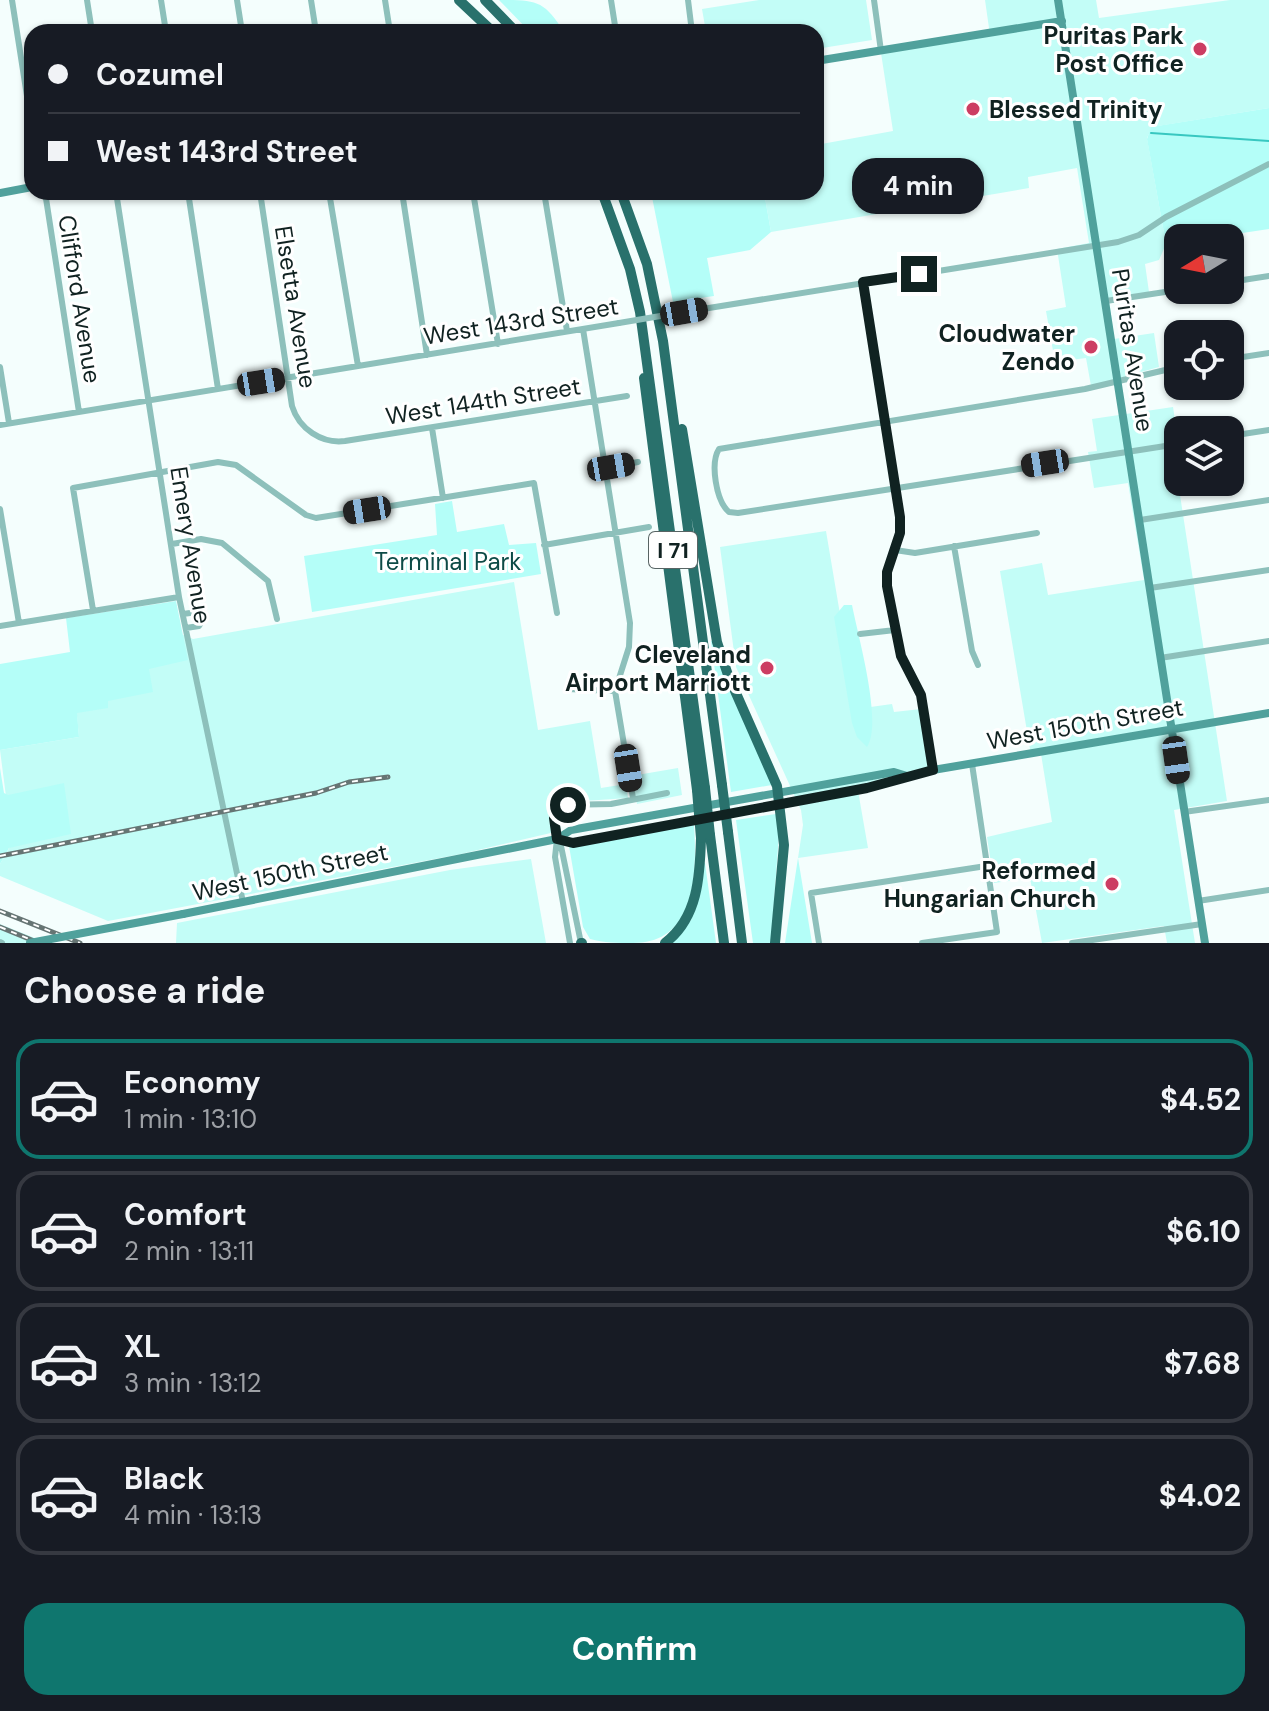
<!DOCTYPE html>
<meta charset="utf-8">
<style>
body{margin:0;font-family:"DM Sans",sans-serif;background:#20242c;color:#f1f3f6;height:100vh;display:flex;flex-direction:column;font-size:30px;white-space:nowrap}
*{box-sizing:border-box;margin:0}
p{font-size:26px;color:#9ea1a6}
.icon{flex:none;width:44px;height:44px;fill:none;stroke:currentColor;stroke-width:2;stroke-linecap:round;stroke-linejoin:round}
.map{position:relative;height:943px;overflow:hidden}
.panel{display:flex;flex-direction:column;background:#171b24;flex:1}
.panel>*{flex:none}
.guide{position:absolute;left:24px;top:24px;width:800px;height:176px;border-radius:24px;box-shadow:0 2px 6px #0004;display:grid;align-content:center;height:176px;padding:0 24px;background:#171b24}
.needle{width:52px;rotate:260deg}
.tools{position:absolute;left:1164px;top:224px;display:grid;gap:16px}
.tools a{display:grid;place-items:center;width:80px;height:80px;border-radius:16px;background:#171b24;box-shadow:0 2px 6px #0004;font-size:40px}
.end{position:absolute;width:36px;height:36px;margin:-18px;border:10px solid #102221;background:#fff;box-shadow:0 0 0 4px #fff}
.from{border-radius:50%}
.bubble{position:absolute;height:56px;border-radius:24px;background:#171b24;box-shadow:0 2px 6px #0004;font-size:26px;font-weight:700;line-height:56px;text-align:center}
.car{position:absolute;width:24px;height:48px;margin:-24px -12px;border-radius:10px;box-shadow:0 0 6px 2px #0007;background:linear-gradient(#222 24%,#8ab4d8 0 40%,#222 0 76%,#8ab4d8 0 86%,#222 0)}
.guide b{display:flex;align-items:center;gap:28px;height:76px;font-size:30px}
.guide b+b{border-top:2px solid #363941}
.guide i{width:20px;height:20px;background:#f1f3f6}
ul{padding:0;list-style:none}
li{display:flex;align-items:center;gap:24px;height:120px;margin:0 16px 12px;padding:0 8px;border:4px solid #363941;border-radius:24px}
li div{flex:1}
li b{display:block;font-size:30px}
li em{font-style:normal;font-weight:700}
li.current{border-color:#0f766e}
li>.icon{width:72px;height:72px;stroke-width:1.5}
h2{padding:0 24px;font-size:36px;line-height:96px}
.primary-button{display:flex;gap:16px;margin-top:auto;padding:16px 24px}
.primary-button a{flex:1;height:92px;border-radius:24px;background:#0f766e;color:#fff;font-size:32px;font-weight:700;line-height:92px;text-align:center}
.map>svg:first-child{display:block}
</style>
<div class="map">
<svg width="1269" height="943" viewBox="0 0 1269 943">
<rect width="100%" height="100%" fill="#f4fefd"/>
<path fill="#c3fdf7" d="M759,0H866L872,40L816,49V32H706L702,9Z
M985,0H1096L1099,18L1230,0H1269V108L1152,127L1147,138L1166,244L1159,260L1145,264L1149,292L1109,298L1114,339L1154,333L1159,367L1091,386L1086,358L1055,362L1046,311L1066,307L1057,249L1089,243L1077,168L1028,177L1029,188L771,232L764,192H816V145L893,131L881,53L990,35Z
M1173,407L1178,439V446L1174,448L1178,482L1227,801L1174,810L1195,943H1167L1164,926L1042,943L1030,878L994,883L987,837L1052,822L1041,754L1031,755L1000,571L1042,563L1048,595L1144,580L1128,483L1094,488L1088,452L1097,451L1092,419Z
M826,531L856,709L892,704L894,712L921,709L932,771L857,785L868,848L798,858L803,825L801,810L736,667L720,547Z
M514,582L538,730L590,721L601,788L626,784L628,798L555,803V832L461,854L108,921L0,876V864L12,843L0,750L79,737L71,652L184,635L193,639Z
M678,768L682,795L637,804L632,779L637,775Z
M531,859L546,943H176L177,923L450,870Z
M0,924L47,943H0Z"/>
<path fill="#b4fef8" d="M499,0C536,0 544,0 564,32H530Z
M1269,108V229L1209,238H1178V242L1166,244L1147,139L1151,127Z
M651,192H764L771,232L750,250L707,258L714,296L673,302Z
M452,501L457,532L504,524L509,545L536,543L541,574L312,612L304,556L437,535L435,504Z
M176,601L188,660L149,669L153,692L108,701V708L77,713L79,737L0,750V664L70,652L66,618Z
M844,605H852C858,636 883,723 867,747L857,737L852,723L834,617Z
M711,641H714L772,785L731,792Z
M0,768L4,793L8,795L64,783L71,834L9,848L0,864Z
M776,814L779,834L771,943H753L736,820Z
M694,824C697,872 697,943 633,943C618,943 604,943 590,939L583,927L569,846Z
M798,858L812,943H785Z
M702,863H705L716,943H672L691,920Z"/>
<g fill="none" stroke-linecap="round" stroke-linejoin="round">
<path stroke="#38c7c0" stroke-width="2" d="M1151,133L1269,141"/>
<path stroke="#8dc0bb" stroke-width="6" d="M12,0L32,128
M87,0L92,32
M161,0L166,32
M237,0L242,32
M311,0L316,32
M385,0L390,32
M611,0L616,32
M688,0L692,32
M874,0L881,51
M45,192L79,412
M116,192L179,597L243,902
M188,192L218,389
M260,192L292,406C299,429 322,444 345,441L627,396
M329,192L358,366
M402,192L427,355
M473,192L498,344
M544,192L567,331
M863,282L900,517V533L887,572V586L901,656L921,695L933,770
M1230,282L1269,276
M1106,301L1178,290
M684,312L1118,242L1139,235L1166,217L1269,164
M583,329L630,623L629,647L615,691L633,798
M1230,359L1269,353
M0,367L9,423
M1178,367L1085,389L719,449C710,463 716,501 729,512L738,513L1178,444
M0,425L619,323
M432,428L443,498
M1230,436L1269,430
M606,468L638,462
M0,509L19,623
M1140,520L1269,500
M172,544L201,539L222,543L268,581L277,619
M544,545L649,527
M954,546L972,651L978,665
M895,550L915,553L1037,533
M1150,588L1269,570
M93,610L73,488L218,462L236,465L306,515L316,518L534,483L557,613
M183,614L197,612L204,618L199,626L186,628
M0,626L179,597
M860,634L895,630
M1160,658L1269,641
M567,689L615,691
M1184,812L1269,800
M557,839L555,857L570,943
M1198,901L1269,890
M0,942L2,943
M581,943L554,812L562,805L611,804L667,793
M819,943L811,893L986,866
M922,943L997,932L972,764
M1072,943L1202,924"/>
<path stroke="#50a19c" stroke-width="8" d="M1058,0L1205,943
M816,61L1062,21
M0,193L32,187
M557,839L573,843L867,788L933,770L1269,713
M183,914L557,839L571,830L894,772L907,776"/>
<path stroke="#29716c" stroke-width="10" d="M459,0L493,32
M485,0L516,32
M602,192L630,269L640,312L705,788
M621,192L647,264L663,341L722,785
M644,378L697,790
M682,429L717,642L728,675L777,786L784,845L775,943
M728,832L742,943
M710,835L724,943
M581,943H582
M665,943C698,918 700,876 701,838"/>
<defs>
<path id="rail" d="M0,856L316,793L349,782L388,777
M0,911L80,943
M0,927L39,943"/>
</defs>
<use href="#rail" stroke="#667574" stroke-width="5"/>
<use href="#rail" stroke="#fff" stroke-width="2" stroke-dasharray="6" stroke-linecap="butt"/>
<path stroke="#8dc0bb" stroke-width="6" d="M619,323L684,312"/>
<path stroke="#50a19c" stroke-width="8" d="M30,943L183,914"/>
<path stroke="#29716c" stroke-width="10" d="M722,785L728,832
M705,788L710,835
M697,790L701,838"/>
</g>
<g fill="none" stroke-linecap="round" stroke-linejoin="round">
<path stroke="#102221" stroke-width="10" d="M568,805L559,806L554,818L557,839L573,843L867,788L933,770L921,695L901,656L887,586V572L900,533V517L863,282L919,274"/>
</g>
<g fill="#cc3d62" stroke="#fff" stroke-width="3">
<circle cx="1200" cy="49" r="8"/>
<circle cx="973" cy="109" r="8"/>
<circle cx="1091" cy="347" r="8"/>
<circle cx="767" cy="668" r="8"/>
<circle cx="1112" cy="884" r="8"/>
</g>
<g text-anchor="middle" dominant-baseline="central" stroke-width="6" stroke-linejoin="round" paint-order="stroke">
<rect fill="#fff" stroke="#586464" stroke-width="2" x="649" y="532" width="48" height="36" rx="6"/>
<g font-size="22" font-weight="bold" fill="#102221">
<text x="673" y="550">I 71</text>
</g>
<g font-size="24" font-weight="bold" fill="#102221" stroke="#fff" text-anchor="end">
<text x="1184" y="35">Puritas Park<tspan x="1184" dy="28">Post Office</tspan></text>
<text x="989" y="109" text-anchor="start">Blessed Trinity</text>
<text x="1075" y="333">Cloudwater<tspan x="1075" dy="28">Zendo</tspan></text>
<text x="751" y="654">Cleveland<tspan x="751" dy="28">Airport Marriott</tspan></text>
<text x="1096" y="870">Reformed<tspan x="1096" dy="28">Hungarian Church</tspan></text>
</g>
<g font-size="24" fill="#102221" stroke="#fff">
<text transform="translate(80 299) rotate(81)">Clifford Avenue</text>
<text transform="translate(296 307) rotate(81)">Elsetta Avenue</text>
<text transform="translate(521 321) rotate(-9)">West 143rd Street</text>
<text transform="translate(1133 350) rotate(81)">Puritas Avenue</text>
<text transform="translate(483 401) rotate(-9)">West 144th Street</text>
<text transform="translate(191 545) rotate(81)">Emery Avenue</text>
<text transform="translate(1085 724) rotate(-10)">West 150th Street</text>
<text transform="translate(290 872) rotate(-12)">West 150th Street</text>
</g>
<g font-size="24" fill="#0d4b47" stroke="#fff">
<text x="448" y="561">Terminal Park</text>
</g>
</g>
</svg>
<div class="tools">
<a><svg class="needle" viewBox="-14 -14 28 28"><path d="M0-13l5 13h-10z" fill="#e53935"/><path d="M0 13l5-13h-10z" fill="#9ea1a6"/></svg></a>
<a><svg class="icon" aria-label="locate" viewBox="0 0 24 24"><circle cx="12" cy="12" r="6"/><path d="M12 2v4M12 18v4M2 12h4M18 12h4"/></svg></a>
<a><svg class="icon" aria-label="layers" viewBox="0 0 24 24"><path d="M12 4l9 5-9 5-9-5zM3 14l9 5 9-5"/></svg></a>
</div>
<i class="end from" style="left:568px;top:805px"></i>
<i class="end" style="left:919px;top:274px"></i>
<div class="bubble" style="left:852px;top:158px;width:132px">4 min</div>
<i class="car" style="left:684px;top:312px;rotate:80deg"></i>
<i class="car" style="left:261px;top:382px;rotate:81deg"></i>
<i class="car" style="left:1045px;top:463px;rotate:261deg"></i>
<i class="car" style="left:611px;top:467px;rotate:80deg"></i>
<i class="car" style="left:367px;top:510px;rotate:261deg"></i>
<i class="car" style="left:1176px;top:760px;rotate:172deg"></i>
<i class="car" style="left:628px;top:768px;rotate:171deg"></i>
<div class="guide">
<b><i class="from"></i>Cozumel</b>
<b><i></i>West 143rd Street</b>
</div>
</div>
<section class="panel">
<h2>Choose a ride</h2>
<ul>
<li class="current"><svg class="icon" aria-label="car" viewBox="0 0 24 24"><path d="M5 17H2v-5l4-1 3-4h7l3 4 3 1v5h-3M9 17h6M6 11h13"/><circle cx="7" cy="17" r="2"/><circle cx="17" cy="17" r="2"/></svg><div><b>Economy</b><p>1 min · 13:10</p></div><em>$4.52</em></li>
<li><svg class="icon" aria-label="car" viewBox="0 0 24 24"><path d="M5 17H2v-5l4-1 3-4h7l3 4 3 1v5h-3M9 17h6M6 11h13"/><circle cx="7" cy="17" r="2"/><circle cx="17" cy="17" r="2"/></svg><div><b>Comfort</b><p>2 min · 13:11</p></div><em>$6.10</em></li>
<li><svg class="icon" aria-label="car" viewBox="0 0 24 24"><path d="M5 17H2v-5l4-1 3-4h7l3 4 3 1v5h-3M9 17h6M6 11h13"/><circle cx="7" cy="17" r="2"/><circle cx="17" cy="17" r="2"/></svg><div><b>XL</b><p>3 min · 13:12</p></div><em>$7.68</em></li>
<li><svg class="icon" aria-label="car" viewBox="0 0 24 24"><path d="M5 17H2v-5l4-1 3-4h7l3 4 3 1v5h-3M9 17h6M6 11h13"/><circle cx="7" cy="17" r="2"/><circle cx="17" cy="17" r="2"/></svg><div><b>Black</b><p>4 min · 13:13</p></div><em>$4.02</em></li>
</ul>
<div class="primary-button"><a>Confirm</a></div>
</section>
